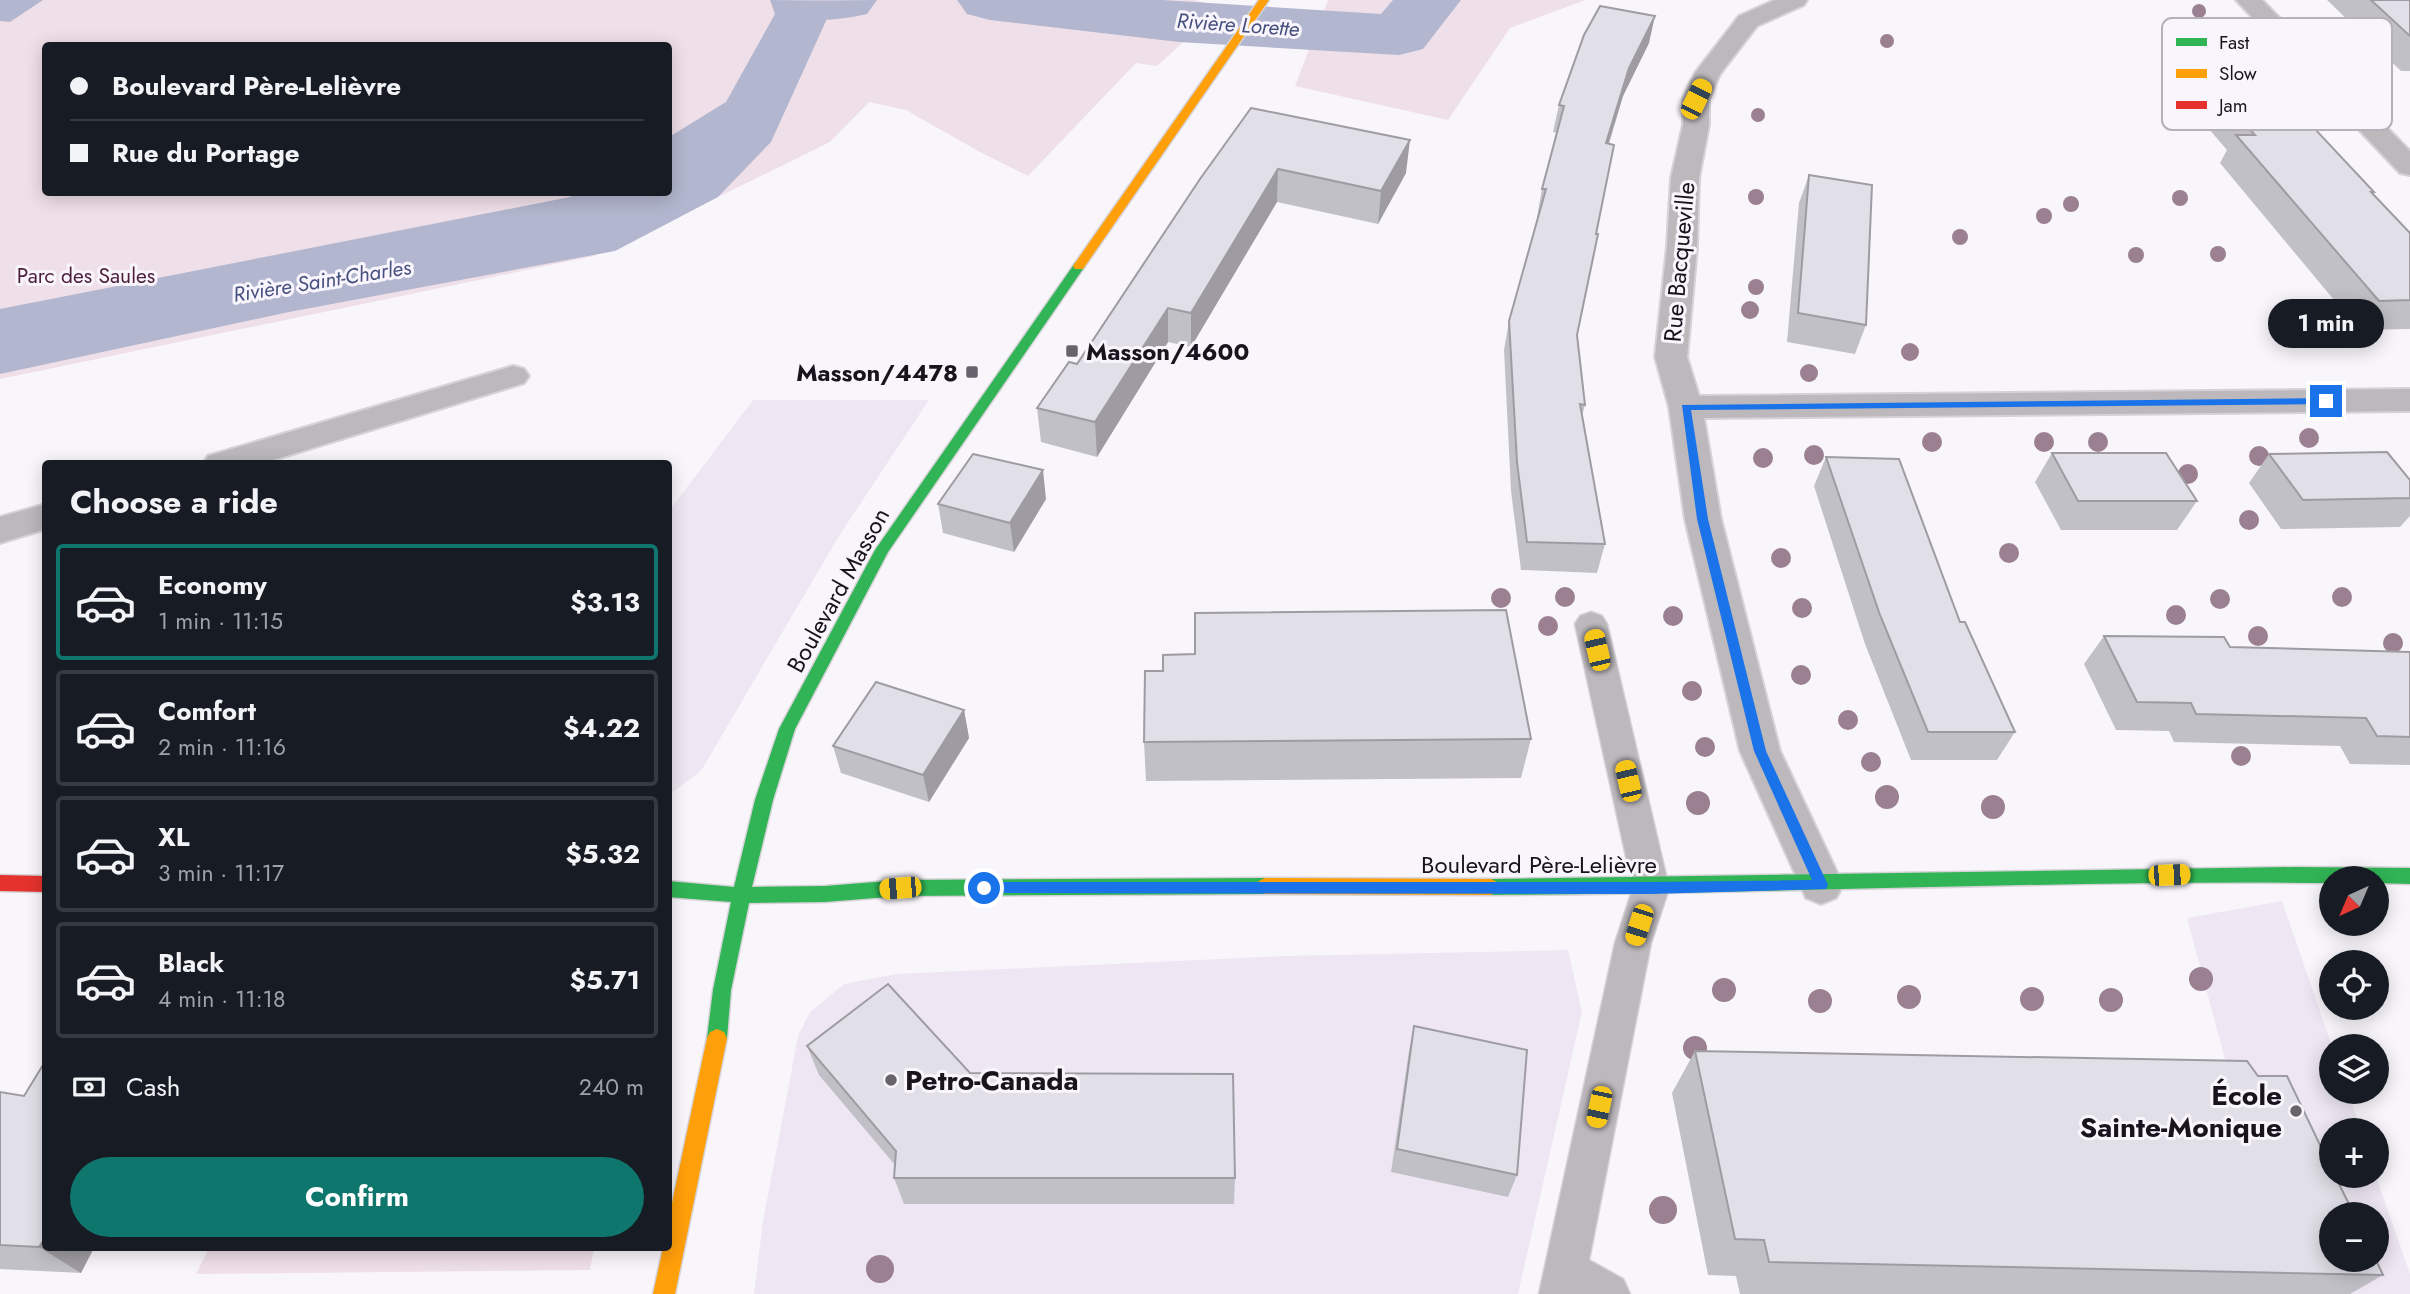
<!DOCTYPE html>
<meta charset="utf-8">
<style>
body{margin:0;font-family:Jost,sans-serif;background:#20242c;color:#f1f3f6;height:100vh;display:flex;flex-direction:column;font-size:26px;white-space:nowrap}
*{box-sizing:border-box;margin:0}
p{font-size:23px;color:#9ea1a6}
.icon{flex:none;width:38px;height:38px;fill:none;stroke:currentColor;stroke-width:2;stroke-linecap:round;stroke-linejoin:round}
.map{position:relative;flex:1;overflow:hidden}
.panel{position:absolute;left:42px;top:460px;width:630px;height:791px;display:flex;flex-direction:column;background:#171b24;border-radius:7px;box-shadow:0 4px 18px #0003}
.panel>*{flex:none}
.guide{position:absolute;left:42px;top:42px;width:630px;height:154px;border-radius:7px;box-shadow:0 4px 18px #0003;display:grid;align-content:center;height:154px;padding:0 28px;background:#171b24}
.needle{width:46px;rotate:224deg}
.buttons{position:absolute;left:2319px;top:866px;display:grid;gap:14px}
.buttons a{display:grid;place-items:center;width:70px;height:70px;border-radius:50%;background:#171b24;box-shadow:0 4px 18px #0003;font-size:35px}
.end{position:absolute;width:32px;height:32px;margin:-16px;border:9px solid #1a73e8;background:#fff;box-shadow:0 0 0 4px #fff}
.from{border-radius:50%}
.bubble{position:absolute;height:49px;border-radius:24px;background:#171b24;box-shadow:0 4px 18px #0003;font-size:23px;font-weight:700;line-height:49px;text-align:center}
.car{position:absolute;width:21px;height:42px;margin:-21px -10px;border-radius:9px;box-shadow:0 0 5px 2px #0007;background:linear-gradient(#f5c518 24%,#345 0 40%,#f5c518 0 76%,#345 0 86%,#f5c518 0)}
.guide b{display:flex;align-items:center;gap:24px;height:66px;font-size:26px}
.guide b+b{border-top:2px solid #363941}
.guide i{width:18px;height:18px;background:#f1f3f6}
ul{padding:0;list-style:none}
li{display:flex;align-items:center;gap:21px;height:116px;margin:0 14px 10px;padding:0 14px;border:4px solid #363941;border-radius:7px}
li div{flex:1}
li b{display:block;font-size:26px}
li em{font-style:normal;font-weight:700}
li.active{border-color:#0f766e}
li>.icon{width:63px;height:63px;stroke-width:1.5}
h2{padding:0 28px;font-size:32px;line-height:84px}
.pay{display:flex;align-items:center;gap:18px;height:77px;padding:0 28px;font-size:26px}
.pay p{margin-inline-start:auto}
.action{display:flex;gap:14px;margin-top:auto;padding:14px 28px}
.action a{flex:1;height:80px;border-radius:42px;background:#0f766e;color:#fff;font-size:28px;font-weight:700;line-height:80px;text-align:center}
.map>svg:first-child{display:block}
</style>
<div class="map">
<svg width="2410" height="1294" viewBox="0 0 2410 1294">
<rect width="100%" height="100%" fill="#f9f6fb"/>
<path fill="#eee7f3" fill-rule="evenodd" d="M753,400H929L839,536L701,771L669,795V511Z
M2282,901L2332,1046L2331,1092H2348L2361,1130H2331V1176H2376L2410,1274V1294H2288L2187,918ZM2331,1214H2376V1260H2331Z
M1568,950L1582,1012L1518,1294H754L763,1221L798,1036L810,1012L844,984L896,974L1285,956Z"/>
<path fill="#efdfe8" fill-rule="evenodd" d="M0,0H1195L1222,7L1157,66L1136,63L1028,176L980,152L906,110L869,102L830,142L718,197L743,170L594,256L0,379ZM46,46H668V192H46Z
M1328,0H1585L1510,28L1448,120L1295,86Z
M209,1248H594L590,1270L196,1274Z"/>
<path fill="#b2b6ce" d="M0,0H43L10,22L0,21Z
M770,0L835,1L771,142L718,197L615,251L289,312L0,374V309L570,197L577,193L668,192L669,137L726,102L775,14Z"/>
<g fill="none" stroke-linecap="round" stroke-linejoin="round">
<path fill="#b2b6ce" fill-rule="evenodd" d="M877,0L867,14C838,21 810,22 781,15L771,1Z
M957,0H1162L1381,14L1393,0H1461L1423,49L1399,55L1179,42L990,20L967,14Z"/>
<defs>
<path id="lane" d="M1591,612L1602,616L1607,624L1669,888L1651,943L1589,1260L1623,1279L1630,1294H1539L1615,943L1633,888L1575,624L1580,616Z"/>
<path id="street" d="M1775,0H1807L1804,5L1757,26L1720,74L1709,99V125L1699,178L1697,247L1687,357L1699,396L2410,389V411L1704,418L1721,519L1780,751L1843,885L1836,898L1821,904L1806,898L1740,751L1685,519L1669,407L1655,357L1667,247L1671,178L1683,125V99L1695,73L1739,16Z
M2236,0H2262L2410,151V175L2400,173Z
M513,366L524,369L529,376L524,383L260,464H203L208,456Z
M46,504V529L0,543V517Z"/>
<path id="fast" d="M1079,262L1085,266L888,552L795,729L773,800L752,887L825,886L900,880L1265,878L1271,881L1274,886L1271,891L1265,894L900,896L825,902L749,903L731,990L727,1038L724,1044L717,1047L710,1044L707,1038L713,990L731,902L668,897V881L734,887L755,800L779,729L875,550L1075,263Z
M2295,867L2410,868V884L2376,883V878H2331V883C2051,880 1771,894 1491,895L1485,892L1482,887L1485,882L1491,879Z"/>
<path id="slow" d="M1259,0H1269L1083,269H1075L1073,266Z
M1265,878L1491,879L1497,882L1500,887L1497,892L1491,895L1265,894L1259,891L1256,886L1259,881Z
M717,1029L724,1032L727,1038L675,1294H653L663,1248H668V1222L707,1038L710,1032Z"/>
<path id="jam" d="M0,875L46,876V892L0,891Z"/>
</defs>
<use href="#lane" stroke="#d5d3d7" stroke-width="3"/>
<use href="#street" stroke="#d5d3d7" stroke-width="4"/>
<use href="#fast" stroke="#d5d3d7" stroke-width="3"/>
<use href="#slow" stroke="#d5d3d7" stroke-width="3"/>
<use href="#jam" stroke="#d5d3d7" stroke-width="3"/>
<use href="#lane" fill="#bcb8bc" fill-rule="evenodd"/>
<use href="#street" fill="#bcb8bc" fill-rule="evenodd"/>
<use href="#fast" fill="#30b455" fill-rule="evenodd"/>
<use href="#slow" fill="#ff9f0a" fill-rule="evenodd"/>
<use href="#jam" fill="#e5322d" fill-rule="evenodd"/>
</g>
<g fill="#9a8091">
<circle cx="2199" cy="11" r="7"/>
<circle cx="1887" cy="41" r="7"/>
<circle cx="1758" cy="115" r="7"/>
<circle cx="1756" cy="197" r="8"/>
<circle cx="2180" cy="198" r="8"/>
<circle cx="2071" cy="204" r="8"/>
<circle cx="2044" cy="216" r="8"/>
<circle cx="1960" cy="237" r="8"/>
<circle cx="2218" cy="254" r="8"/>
<circle cx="2136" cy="255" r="8"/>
<circle cx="1756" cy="287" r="8"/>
<circle cx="1750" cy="310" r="9"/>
<circle cx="1910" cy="352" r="9"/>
<circle cx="1809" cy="373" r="9"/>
<circle cx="2309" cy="438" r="10"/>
<circle cx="1932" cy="442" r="10"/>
<circle cx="2044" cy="442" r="10"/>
<circle cx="2098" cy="442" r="10"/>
<circle cx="1814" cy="455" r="10"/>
<circle cx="2259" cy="456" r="10"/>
<circle cx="1763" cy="458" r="10"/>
<circle cx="2188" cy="474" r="10"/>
<circle cx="2249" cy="520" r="10"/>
<circle cx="2009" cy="553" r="10"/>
<circle cx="1781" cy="558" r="10"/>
<circle cx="1565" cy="597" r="10"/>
<circle cx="2342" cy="597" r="10"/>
<circle cx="1501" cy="598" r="10"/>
<circle cx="2220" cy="599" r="10"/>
<circle cx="1802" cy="608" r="10"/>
<circle cx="2176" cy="615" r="10"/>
<circle cx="1673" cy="616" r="10"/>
<circle cx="1548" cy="626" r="10"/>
<circle cx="2258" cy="636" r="10"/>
<circle cx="2393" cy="643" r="10"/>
<circle cx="1801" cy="675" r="10"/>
<circle cx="1692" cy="691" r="10"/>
<circle cx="1848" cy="720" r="10"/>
<circle cx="1705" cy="747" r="10"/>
<circle cx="2241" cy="756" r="10"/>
<circle cx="1871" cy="762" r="10"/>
<circle cx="1887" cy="797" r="12"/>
<circle cx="1698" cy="803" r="12"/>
<circle cx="1993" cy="807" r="12"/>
<circle cx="2201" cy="979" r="12"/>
<circle cx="1724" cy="990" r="12"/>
<circle cx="1909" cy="997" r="12"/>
<circle cx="2032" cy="999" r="12"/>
<circle cx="2111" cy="1000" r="12"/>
<circle cx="1820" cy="1001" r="12"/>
<circle cx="1695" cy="1048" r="12"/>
<circle cx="1663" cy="1210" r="14"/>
<circle cx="880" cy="1269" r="14"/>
</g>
<path fill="#c2c0c7" d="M2327,0H2410V71H2401Z
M1649,43L1623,96L1609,144L1596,234L1577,335L1585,405L1582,416L1605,544L1597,573L1521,570L1511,491L1504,350L1509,321L1538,217H1537L1542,189L1557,133L1553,132L1559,105Z
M2191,65L2374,192L2373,194L2410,233V329L2359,330L2220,163L2227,150L2177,92Z
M1251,108L1406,173L1378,224L1277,202L1191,347L1168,342L1097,457L1041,442L1037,408L1077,364Z
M1809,175L1866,325L1855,354L1787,342L1799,203Z
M2052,453L2197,501L2177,530H2061L2035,482Z
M2269,454L2410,480V516L2400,527L2281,529L2249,483Z
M1826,457L1960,622L2015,732L1997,760H1911L1865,644L1814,486Z
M1046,499L1014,552L943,533L938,504Z
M2104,636L2230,647L2410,652V765L2350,764L2340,746L2174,742L2169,731L2116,730L2084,664Z
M964,710L969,738L929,802L841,773L833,746Z
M1531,739L1521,778L1146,781L1144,742Z
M1414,1026L1517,1175L1508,1197L1391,1172L1409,1051Z
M807,1046L970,1073L1235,1178L1234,1204H904L894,1178L895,1165L819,1075Z
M1695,1051L2383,1275L2350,1294H1740L1736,1276L1708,1275L1672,1093Z
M0,1092L81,1273L0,1269Z"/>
<path fill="#9e9ca2" d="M1655,16L1649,43L1623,96L1600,171L1606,143L1629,68Z
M1410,140L1406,173L1378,224L1381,191Z
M1278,169L1277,202L1191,347V313Z
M1168,308V342L1097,457L1095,422Z
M1043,470L1046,499L1014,552L1010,523Z
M964,710L969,738L929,802L923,775Z
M46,1236V1248H94L81,1273L39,1247Z"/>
<path fill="#e1dfe7" stroke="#9e9ca2" stroke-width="2" d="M2371,0H2410V36Z
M1600,6L1655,16L1629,68L1606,143L1614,145L1596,234H1598L1577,335L1585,405L1580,404L1605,544L1527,542L1517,462L1509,321L1546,189H1542L1564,106L1559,105L1584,35Z
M2254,64L2374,192H2371L2410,233V300L2379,301L2236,135H2255L2191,65Z
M1251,108L1410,140L1381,191L1278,169L1191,313L1168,308L1095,422L1037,408L1069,362L1077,364L1200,179Z
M1809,175L1872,185L1866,325L1798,313Z
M2387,452L2410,480V498L2303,500L2269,454Z
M2052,453H2166L2197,501H2078Z
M973,454L1043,470L1010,523L938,504Z
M1826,457L1899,459L1960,622H1965L2015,732H1928L1880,615Z
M1506,610L1531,739L1144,742L1145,671H1163V655L1195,654V613Z
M2104,636L2224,637L2230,647L2410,652V737L2377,736L2366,718L2196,714L2191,703L2137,702Z
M876,682L964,710L923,775L833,746Z
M888,984L970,1073L1233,1074L1235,1178H894L896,1151L807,1046Z
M1414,1026L1527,1050L1517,1175L1397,1149Z
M1695,1051L2247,1061L2258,1076H2287L2331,1168V1176H2335L2354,1214H2331V1260H2376L2383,1275L1769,1262L1764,1240L1735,1239Z
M46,1060V1236L39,1247L0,1245V1092L24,1096Z"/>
<path fill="#1a73e8" d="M2326,398L2330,399V404L1691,410L1708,519L1766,751L1828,885L1826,889L1651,894L984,893L978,888L984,882H1651L1812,880L1754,751L1697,519L1682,405Z"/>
<g fill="#67626b" stroke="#f9f5fc" stroke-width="2.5">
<rect x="1065" y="344" width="14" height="14" rx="3.5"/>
<rect x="965" y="365" width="14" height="14" rx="3.5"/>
<circle cx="891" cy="1080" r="7"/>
<circle cx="2296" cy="1111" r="7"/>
</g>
<g text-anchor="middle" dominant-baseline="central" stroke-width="6" stroke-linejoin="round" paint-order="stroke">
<g font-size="21" font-style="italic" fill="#46507e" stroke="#f9f5fc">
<text transform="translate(1238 25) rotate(4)">Rivière Lorette</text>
<text transform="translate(322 281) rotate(-9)">Rivière Saint-Charles</text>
</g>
<g font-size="21" fill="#4d1f3a" stroke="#f9f5fc">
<text x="86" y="276">Parc des Saules</text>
</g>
<g font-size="24" fill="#19131e" stroke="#f9f5fc">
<text transform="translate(1679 262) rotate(-85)">Rue Bacqueville</text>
<text transform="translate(838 590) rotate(-61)">Boulevard Masson</text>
<text x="1539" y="864">Boulevard Père-Lelièvre</text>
</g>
<g font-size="24" font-weight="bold" fill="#19131e" stroke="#f9f5fc" text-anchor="start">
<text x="1086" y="351">Masson/4600</text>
<text x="958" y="372" text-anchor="end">Masson/4478</text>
</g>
<g font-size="28" font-weight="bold" fill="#19131e" stroke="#f9f5fc" text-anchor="start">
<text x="905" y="1080">Petro-Canada</text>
<text x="2282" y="1095" text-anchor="end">École<tspan x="2282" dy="32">Sainte-Monique</tspan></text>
</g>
</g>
<rect x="2162" y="18" width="230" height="112" rx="10" fill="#f9f5fc" stroke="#b6b1b9" stroke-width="2"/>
<rect x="2176" y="38" width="31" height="8" fill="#30b455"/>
<rect x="2176" y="69" width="31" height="9" fill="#ff9f0a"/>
<rect x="2176" y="101" width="31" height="8" fill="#e5322d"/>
<g font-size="19" fill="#19131e">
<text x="2219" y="49">Fast</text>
<text x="2219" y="80">Slow</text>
<text x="2219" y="112">Jam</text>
</g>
</svg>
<div class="buttons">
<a><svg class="needle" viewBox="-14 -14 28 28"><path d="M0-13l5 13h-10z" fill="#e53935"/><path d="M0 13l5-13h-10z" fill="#9ea1a6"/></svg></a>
<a><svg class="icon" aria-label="locate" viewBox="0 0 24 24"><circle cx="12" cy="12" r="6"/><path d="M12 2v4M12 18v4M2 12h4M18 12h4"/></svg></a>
<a><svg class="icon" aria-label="layers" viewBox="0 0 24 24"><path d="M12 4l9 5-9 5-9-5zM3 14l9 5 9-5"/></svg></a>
<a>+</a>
<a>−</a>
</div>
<i class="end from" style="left:984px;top:888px"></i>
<i class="end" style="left:2326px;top:401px"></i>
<div class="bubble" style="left:2268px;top:299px;width:116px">1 min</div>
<i class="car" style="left:1696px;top:99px;rotate:26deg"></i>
<i class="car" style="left:1597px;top:650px;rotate:347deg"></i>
<i class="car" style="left:1628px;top:781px;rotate:347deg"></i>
<i class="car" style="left:2169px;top:875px;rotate:88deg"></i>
<i class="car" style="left:900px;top:888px;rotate:265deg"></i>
<i class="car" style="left:1639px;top:925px;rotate:198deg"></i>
<i class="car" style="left:1599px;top:1107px;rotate:192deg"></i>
<div class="guide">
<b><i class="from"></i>Boulevard Père-Lelièvre</b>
<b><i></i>Rue du Portage</b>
</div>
<section class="panel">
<h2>Choose a ride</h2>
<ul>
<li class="active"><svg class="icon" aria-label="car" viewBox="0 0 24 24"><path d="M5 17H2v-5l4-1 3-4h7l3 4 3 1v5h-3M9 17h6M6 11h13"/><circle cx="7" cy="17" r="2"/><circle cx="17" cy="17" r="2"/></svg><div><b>Economy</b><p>1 min · 11:15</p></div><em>$3.13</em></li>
<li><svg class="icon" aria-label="car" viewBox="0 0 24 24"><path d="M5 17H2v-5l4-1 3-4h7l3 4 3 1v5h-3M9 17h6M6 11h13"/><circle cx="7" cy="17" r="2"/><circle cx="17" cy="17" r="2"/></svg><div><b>Comfort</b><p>2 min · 11:16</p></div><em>$4.22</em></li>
<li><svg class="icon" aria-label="car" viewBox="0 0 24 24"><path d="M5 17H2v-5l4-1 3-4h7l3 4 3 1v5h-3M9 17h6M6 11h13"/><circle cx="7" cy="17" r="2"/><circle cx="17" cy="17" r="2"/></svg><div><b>XL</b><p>3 min · 11:17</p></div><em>$5.32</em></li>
<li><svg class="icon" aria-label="car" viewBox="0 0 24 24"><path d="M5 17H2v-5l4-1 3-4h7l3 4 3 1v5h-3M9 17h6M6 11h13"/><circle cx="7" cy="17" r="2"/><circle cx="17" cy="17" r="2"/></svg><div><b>Black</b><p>4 min · 11:18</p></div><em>$5.71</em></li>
</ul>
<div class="pay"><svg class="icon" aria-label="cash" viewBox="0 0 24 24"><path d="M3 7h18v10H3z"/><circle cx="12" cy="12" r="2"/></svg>Cash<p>240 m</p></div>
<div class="action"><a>Confirm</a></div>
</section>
</div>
